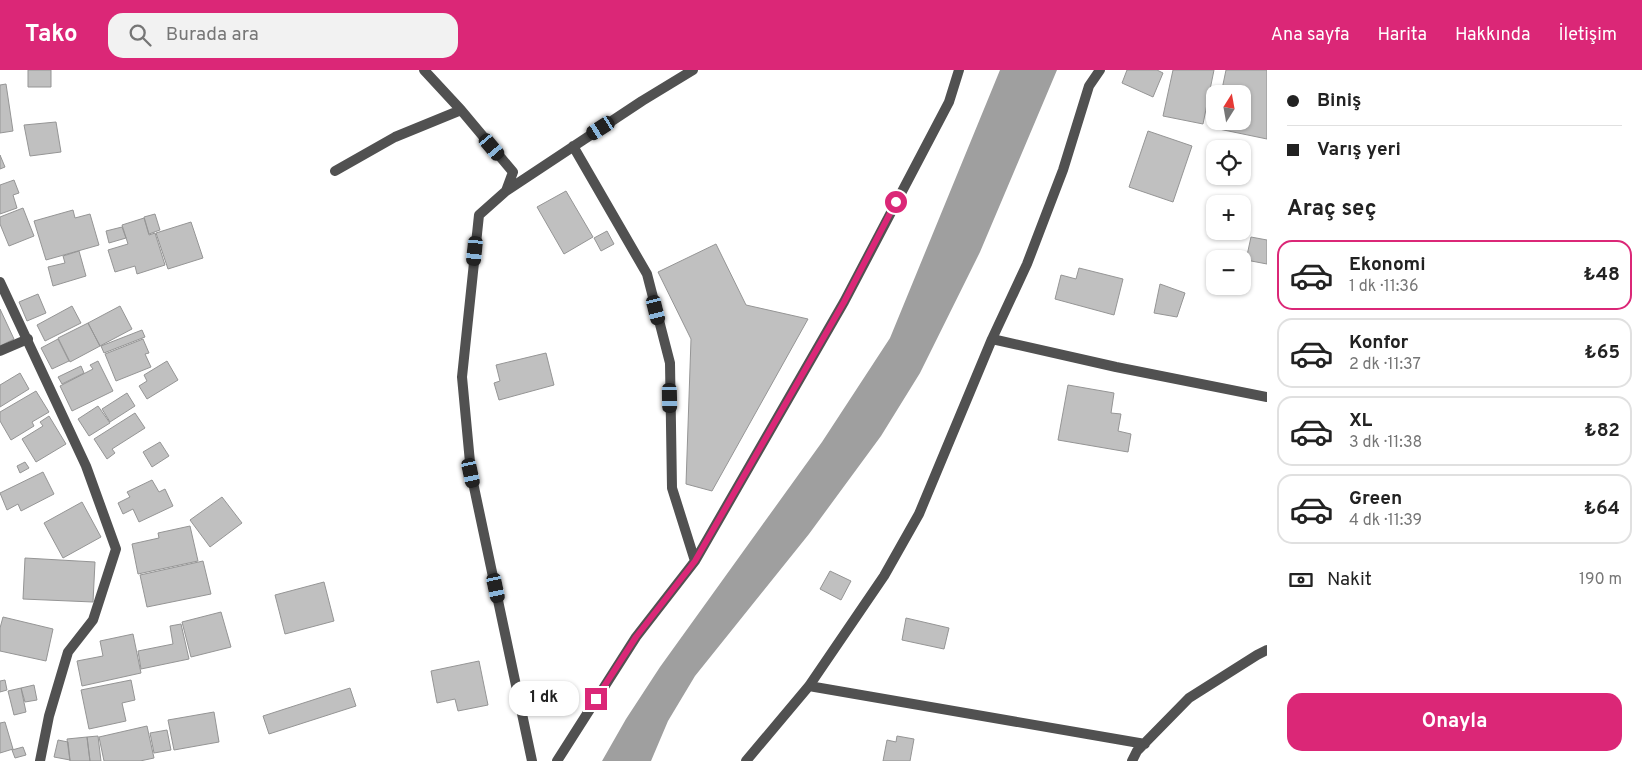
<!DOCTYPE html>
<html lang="tr">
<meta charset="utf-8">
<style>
body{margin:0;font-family:Overpass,sans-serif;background:#f2f2f2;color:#222;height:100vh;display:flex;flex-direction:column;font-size:19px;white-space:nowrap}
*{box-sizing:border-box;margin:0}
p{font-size:16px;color:#767676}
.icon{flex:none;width:28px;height:28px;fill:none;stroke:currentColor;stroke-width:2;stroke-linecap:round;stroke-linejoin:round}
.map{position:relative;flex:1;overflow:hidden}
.details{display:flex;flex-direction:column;background:#fff;width:375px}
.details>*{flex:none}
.banner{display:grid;align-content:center;height:110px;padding:0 20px;background:#fff}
.needle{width:32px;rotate:11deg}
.tools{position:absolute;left:1206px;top:15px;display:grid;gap:10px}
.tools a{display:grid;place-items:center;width:45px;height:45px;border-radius:10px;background:#fff;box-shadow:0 1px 4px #0004;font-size:25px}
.end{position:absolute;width:22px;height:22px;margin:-11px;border:6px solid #db2777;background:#fff;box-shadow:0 0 0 2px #fff}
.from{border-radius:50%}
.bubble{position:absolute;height:35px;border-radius:15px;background:#fff;box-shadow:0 1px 4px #0004;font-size:16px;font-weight:700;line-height:35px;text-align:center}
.car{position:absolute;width:15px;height:30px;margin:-15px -8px;border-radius:6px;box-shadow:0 0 4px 1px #0007;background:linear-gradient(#222 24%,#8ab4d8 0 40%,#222 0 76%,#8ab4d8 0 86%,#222 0)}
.banner b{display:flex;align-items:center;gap:18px;height:48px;font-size:19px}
.banner b+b{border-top:1px solid #e0e0e0}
.banner i{width:12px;height:12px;background:#222}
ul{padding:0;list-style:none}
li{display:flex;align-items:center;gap:15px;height:70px;margin:0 10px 8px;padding:0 10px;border:2px solid #e0e0e0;border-radius:15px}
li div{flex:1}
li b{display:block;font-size:19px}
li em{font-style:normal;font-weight:700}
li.on{border-color:#db2777}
li>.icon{width:45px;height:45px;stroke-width:1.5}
h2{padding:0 20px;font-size:22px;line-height:60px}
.pay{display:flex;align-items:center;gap:12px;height:55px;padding:0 20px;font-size:19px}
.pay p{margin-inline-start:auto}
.button{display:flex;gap:10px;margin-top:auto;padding:10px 20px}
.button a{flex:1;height:58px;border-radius:15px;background:#db2777;color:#fff;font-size:20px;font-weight:700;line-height:58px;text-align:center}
header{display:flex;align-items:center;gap:30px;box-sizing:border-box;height:70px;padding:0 25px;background:#db2777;color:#fff}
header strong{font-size:24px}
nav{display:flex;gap:28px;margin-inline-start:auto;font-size:18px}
.search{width:350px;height:45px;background:#f2f2f2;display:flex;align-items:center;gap:12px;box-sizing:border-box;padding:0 18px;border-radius:15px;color:#767676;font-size:19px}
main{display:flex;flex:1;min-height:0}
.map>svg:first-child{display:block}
</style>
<header>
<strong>Tako</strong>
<div class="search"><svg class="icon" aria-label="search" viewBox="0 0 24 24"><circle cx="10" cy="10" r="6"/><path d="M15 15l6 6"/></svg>Burada ara</div>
<nav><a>Ana sayfa</a><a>Harita</a><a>Hakkında</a><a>İletişim</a></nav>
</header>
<main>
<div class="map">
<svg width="1267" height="691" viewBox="0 0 1267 691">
<rect width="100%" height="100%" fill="#fff"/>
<path fill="#9f9f9f" d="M1000,0H1057L980,182L920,303L881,366L809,464L695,606L668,651L651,691H602L626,649L660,597L822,372L890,268Z"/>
<path fill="#c0c0c0" stroke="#959595" d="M28,0H51V17H28Z
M1127,0H1157L1163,3L1153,27L1122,13Z
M1173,0H1214L1203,54L1163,46Z
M1226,0H1267V69L1214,58L1216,51H1242V24H1221Z
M6,14L13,61L0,63V15Z
M56,52L61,82L30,86L24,55Z
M1148,61L1192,76L1173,132L1129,117Z
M0,85L5,97L0,99Z
M14,110L19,123L13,125L17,138L0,144V115Z
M566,121L593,167L564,184L537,137Z
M23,138L34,166L9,176L0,154V147Z
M73,140L75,148L90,144L99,175L46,190L34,151Z
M155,144L160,160L149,164L144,147Z
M144,148L149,165L155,163L165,195L137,204L135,196L115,202L108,180L128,174L122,155Z
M191,152L203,188L168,199L156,163Z
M122,157L126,168L109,173L106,161Z
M607,161L614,174L601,181L594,168Z
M1251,167L1267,170V194L1246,190Z
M716,174L746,235L808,249L712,421L686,414L691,269L658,202Z
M79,181L86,206L53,216L48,197L65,193L63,186Z
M1079,198L1123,209L1114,245L1055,229L1061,205L1076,209Z
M1160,214L1185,223L1177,247L1154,243Z
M38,224L46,243L27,251L19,232Z
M72,236L81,253L45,271L37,255Z
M120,236L132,259L100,276L88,253Z
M0,239L14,269L0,276Z
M88,253L100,276L70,292L58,268Z
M142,260L145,267L104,283L101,276Z
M58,269L69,291L52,299L41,278Z
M143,269L149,283L145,284L151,297L116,311L105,284Z
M546,283L554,315L499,330L494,313L500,311L496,295Z
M98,291L113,321L72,341L60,316L93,299L90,295Z
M167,291L178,310L147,329L139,316L147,311L144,305Z
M81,296L84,303L62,314L58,307Z
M20,303L29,319L0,337V315Z
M1068,315L1114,323L1111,343L1121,344L1118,361L1131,364L1128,382L1058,370Z
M36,321L49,342L32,352L34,356L11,370L0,351V342Z
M127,323L135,336L110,352L102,339Z
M98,336L110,353L89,366L78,349Z
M135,343L145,358L112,379L115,383L107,389L94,369Z
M49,346L66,374L36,392L22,369L43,356L40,352Z
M160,372L169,386L152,397L143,382Z
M25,392L29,398L20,403L17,396Z
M43,402L54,424L21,441L18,434L7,440L0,423Z
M152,410L159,422L165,419L173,436L139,452L133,439L123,444L118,433L130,427L127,422Z
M222,427L242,453L210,477L190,450Z
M82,432L101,467L63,488L44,453Z
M190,456L198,491L138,504L132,474L159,468L158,463Z
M25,488L95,492L93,532L23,529Z
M203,491L211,524L147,537L140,505Z
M830,501L851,511L841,530L820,519Z
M324,512L334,551L285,564L275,525Z
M221,542L231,577L191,587L182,552Z
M3,547L53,559L46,591L0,581V558Z
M906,548L949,558L944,579L902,570Z
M181,554L189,589L141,599L138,581L173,574L170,556Z
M133,564L141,603L82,616L77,591L103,586L100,571Z
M479,591L488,635L458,641L455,629L437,633L431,601Z
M5,610L7,620L0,622V611Z
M131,610L135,630L122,633L126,651L89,659L81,620Z
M34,615L37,630L25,632L21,618Z
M21,618L26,642L14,645L8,621Z
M350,618L356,636L269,664L263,646Z
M214,642L219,672L174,680L168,650Z
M5,652L13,679L0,683V653Z
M147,656L154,688L140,691H104L99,667Z
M167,660L171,680L154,683L150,663Z
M98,666L101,691H90L87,667Z
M897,666L914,669L910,691H883L887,670L896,672Z
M87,667L90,691H70L67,669Z
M58,670L68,672L70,690L54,687Z
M23,677L26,685L15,688L12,680Z"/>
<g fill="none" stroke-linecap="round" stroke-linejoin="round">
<path stroke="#515151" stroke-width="10" d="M424,0L461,40L513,102L506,121
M573,76L647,204L670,293L672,418L695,491
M335,101L395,67L461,40
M992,269L1116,297L1267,327
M0,281L28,269
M809,616L1145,674
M532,691L471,403L462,307L479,145L506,121L642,31L693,0
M557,691L636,567L695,491L844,232L949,32L959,0
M746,691L809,616L884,506L919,444L992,269L1027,194L1063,100L1089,16L1100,0
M1132,691L1137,681L1189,628L1257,585L1267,580"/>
<path stroke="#515151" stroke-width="10" d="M0,212L86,396L116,479L93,550L68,582L49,646L40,691"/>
</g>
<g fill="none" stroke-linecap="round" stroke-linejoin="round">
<path stroke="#db2777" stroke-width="6" d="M596,629L636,567L695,491L844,232L896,132"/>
</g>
</svg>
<div class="tools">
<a><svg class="needle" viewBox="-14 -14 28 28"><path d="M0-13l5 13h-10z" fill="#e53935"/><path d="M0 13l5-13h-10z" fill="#767676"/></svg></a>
<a><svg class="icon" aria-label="locate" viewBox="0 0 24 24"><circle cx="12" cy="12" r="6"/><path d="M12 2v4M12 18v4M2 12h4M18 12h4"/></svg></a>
<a>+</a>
<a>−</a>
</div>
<i class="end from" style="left:896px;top:132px"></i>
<i class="end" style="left:596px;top:629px"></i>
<div class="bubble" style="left:509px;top:611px;width:70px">1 dk</div>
<i class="car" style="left:601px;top:58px;rotate:237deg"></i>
<i class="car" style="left:492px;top:77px;rotate:140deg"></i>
<i class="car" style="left:475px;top:181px;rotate:186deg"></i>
<i class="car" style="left:656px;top:240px;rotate:166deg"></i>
<i class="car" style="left:670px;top:328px;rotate:179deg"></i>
<i class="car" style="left:471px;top:403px;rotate:168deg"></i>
<i class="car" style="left:496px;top:518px;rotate:168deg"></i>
</div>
<section class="details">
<div class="banner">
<b><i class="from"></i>Biniş</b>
<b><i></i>Varış yeri</b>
</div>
<h2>Araç seç</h2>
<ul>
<li class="on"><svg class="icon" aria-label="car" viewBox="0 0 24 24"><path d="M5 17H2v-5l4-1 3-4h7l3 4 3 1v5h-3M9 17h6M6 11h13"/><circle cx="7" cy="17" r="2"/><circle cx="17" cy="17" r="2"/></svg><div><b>Ekonomi</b><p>1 dk · 11:36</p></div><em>₺48</em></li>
<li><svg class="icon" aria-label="car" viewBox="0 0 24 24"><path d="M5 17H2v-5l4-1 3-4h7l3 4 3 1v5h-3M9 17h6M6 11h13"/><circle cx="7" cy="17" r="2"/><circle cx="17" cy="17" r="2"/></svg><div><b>Konfor</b><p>2 dk · 11:37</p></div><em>₺65</em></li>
<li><svg class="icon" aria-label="car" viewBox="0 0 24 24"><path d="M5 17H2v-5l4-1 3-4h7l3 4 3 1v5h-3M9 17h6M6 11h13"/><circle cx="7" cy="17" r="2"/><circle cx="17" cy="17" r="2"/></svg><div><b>XL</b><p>3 dk · 11:38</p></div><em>₺82</em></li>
<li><svg class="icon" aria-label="car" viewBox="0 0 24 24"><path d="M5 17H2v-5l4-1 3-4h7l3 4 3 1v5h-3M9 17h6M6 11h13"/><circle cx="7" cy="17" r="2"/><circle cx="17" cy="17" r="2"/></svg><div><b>Green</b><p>4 dk · 11:39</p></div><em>₺64</em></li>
</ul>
<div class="pay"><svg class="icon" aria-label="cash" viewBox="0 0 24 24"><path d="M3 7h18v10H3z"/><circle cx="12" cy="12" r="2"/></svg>Nakit<p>190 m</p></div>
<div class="button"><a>Onayla</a></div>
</section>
</main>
